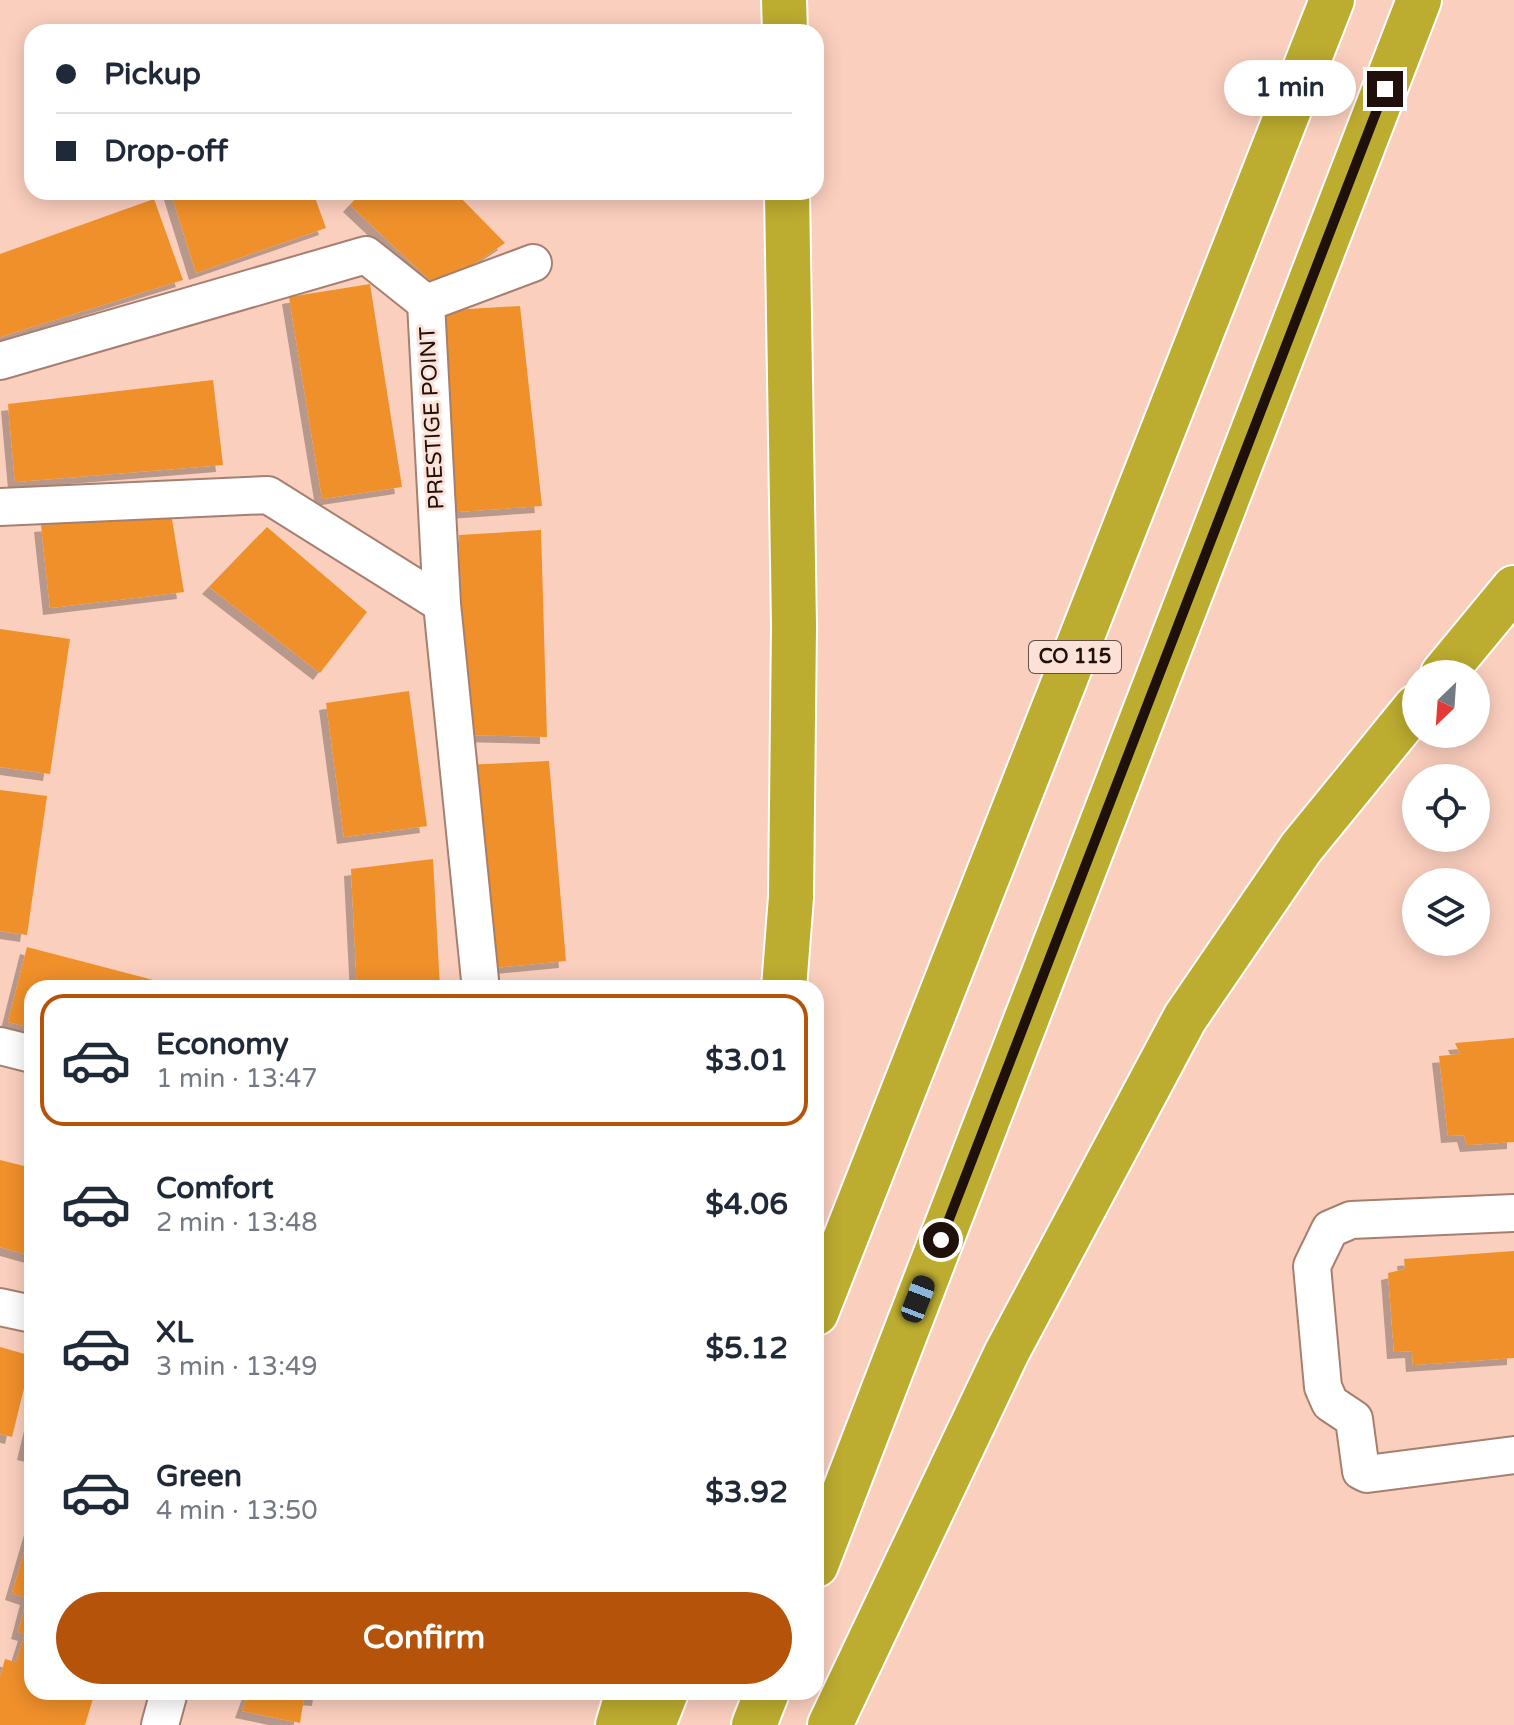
<!DOCTYPE html>
<meta charset="utf-8">
<style>
body{margin:0;font-family:"Varela Round",sans-serif;background:#f6f6f7;color:#1f2937;height:100vh;display:flex;flex-direction:column;font-size:30px;white-space:nowrap}
*{box-sizing:border-box;margin:0}
p{font-size:26px;color:#747a83}
.icon{flex:none;width:44px;height:44px;fill:none;stroke:currentColor;stroke-width:2;stroke-linecap:round;stroke-linejoin:round}
.map{position:relative;flex:1;overflow:hidden}
.sheet{position:absolute;left:24px;top:980px;width:800px;height:720px;display:flex;flex-direction:column;background:#fff;border-radius:24px;box-shadow:0 4px 20px #0003}
.sheet>*{flex:none}
.hud{position:absolute;left:24px;top:24px;width:800px;height:176px;border-radius:24px;box-shadow:0 4px 20px #0003;display:grid;align-content:center;height:176px;padding:0 32px;background:#fff}
.needle{width:52px;rotate:205deg}
.tools{position:absolute;left:1402px;top:660px;display:grid;gap:16px}
.tools a{display:grid;place-items:center;width:88px;height:88px;border-radius:50%;background:#fff;box-shadow:0 4px 20px #0003;font-size:40px}
.end{position:absolute;width:36px;height:36px;margin:-18px;border:10px solid #1f100b;background:#fff;box-shadow:0 0 0 4px #fff}
.from{border-radius:50%}
.bubble{position:absolute;height:56px;border-radius:28px;background:#fff;box-shadow:0 4px 20px #0003;font-size:26px;font-weight:700;line-height:56px;text-align:center}
.car{position:absolute;width:24px;height:48px;margin:-24px -12px;border-radius:10px;box-shadow:0 0 6px 2px #0007;background:linear-gradient(#222 24%,#8ab4d8 0 40%,#222 0 76%,#8ab4d8 0 86%,#222 0)}
.hud b{display:flex;align-items:center;gap:28px;height:76px;font-size:30px}
.hud b+b{border-top:2px solid #e0e1e3}
.hud i{width:20px;height:20px;background:#1f2937}
ul{padding:14px 0 0;list-style:none}
li{display:flex;align-items:center;gap:24px;height:132px;margin:0 16px 12px;padding:0 16px;border:4px solid transparent;border-radius:24px}
li div{flex:1}
li b{display:block;font-size:30px}
li em{font-style:normal;font-weight:700}
li.active{border-color:#b45309}
li>.icon{width:72px;height:72px;stroke-width:1.5}
.cta{display:flex;gap:16px;margin-top:auto;padding:16px 32px}
.cta a{flex:1;height:92px;border-radius:48px;background:#b45309;color:#fff;font-size:32px;font-weight:700;line-height:92px;text-align:center}
.map>svg:first-child{display:block}
</style>
<div class="map">
<svg width="1514" height="1725" viewBox="0 0 1514 1725">
<defs>
<filter id="shadow"><feDropShadow dx="-7" dy="7" stdDeviation="0" flood-color="#0004"/></filter>
</defs>
<rect width="100%" height="100%" fill="#fbcfbe"/>
<path fill="#f09029" filter="url(#shadow)" d="M174,192H313L326,228L196,273L171,193Z
M362,192H455L505,243L438,288L350,205Z
M154,199L183,280L0,337V254Z
M370,284L402,487L322,499L289,297Z
M520,306L542,506L456,512L436,311Z
M213,380L223,465L15,482L8,404Z
M171,513L184,592L50,608L41,525Z
M267,527L367,612L320,673L209,587Z
M541,530L547,737L466,735L459,535Z
M0,629L70,639L50,774L0,767Z
M409,691L427,826L344,837L326,703Z
M549,761L566,961L493,968L466,765Z
M0,790L47,796L27,935L0,931Z
M433,859L440,988H357L351,869Z
M27,947L161,982L159,988H32V1028L8,1022Z
M1514,1038V1142L1467,1145L1464,1135L1448,1136L1439,1056L1460,1054L1455,1043Z
M0,1160L32,1168V1256L0,1247Z
M1514,1251V1358L1413,1365L1412,1351L1394,1352L1388,1273L1405,1269L1404,1259Z
M0,1347L32,1356L12,1437L0,1434Z
M31,1424H32V1455L24,1453Z
M31,1528L32,1692H95L85,1725H0V1677L5,1659L16,1662L25,1634L18,1632L27,1598L12,1593Z
M249,1692H320L319,1699L304,1698L300,1723L242,1711Z"/>
<g fill="none" stroke-linecap="round" stroke-linejoin="round">
<defs>
<path id="street" d="M426,303L533,263
M0,361L366,255L426,303L442,604L480,980L479,988
M0,507L268,495L442,604
M0,1046L32,1054
M1514,1213L1351,1220L1330,1229L1312,1266L1323,1387L1330,1403L1354,1419L1361,1471L1367,1474L1514,1455
M0,1307L32,1314
M160,1725L169,1692"/>
<path id="highway" d="M784,0L785,32
M1443,674L1514,588
M784,988L791,897L794,626L787,192
M816,1313L1332,0
M816,1565L1419,0
M618,1725L628,1692
M653,1725L666,1692
M754,1725L767,1692
M830,1725L1007,1352L1185,1018L1301,848L1416,707"/>
</defs>
<use href="#street" stroke="#a77f70" stroke-width="40"/>
<use href="#highway" stroke="#fff" stroke-width="48"/>
<use href="#street" stroke="#fff" stroke-width="36"/>
<use href="#highway" stroke="#bcac30" stroke-width="44"/>
</g>
<g fill="none" stroke-linecap="round" stroke-linejoin="round">
<path stroke="#1f100b" stroke-width="10" d="M941,1240L1385,89"/>
</g>
<g text-anchor="middle" dominant-baseline="central" stroke-width="6" stroke-linejoin="round" paint-order="stroke">
<rect fill="#fce1d7" stroke="#614f48" stroke-width="2" x="1029" y="641" width="92" height="32" rx="6"/>
<g font-size="20" font-weight="bold" fill="#1f100b">
<text x="1075" y="657">CO 115</text>
</g>
<g font-size="22" fill="#1f100b" stroke="#fce1d7">
<text transform="translate(432 418) rotate(-93)">PRESTIGE POINT</text>
</g>
</g>
</svg>
<div class="tools">
<a><svg class="needle" viewBox="-14 -14 28 28"><path d="M0-13l5 13h-10z" fill="#e53935"/><path d="M0 13l5-13h-10z" fill="#747a83"/></svg></a>
<a><svg class="icon" aria-label="locate" viewBox="0 0 24 24"><circle cx="12" cy="12" r="6"/><path d="M12 2v4M12 18v4M2 12h4M18 12h4"/></svg></a>
<a><svg class="icon" aria-label="layers" viewBox="0 0 24 24"><path d="M12 4l9 5-9 5-9-5zM3 14l9 5 9-5"/></svg></a>
</div>
<i class="end from" style="left:941px;top:1240px"></i>
<i class="end" style="left:1385px;top:89px"></i>
<div class="bubble" style="left:1224px;top:60px;width:132px">1 min</div>
<i class="car" style="left:918px;top:1299px;rotate:21deg"></i>
<div class="hud">
<b><i class="from"></i>Pickup</b>
<b><i></i>Drop-off</b>
</div>
<section class="sheet">
<ul>
<li class="active"><svg class="icon" aria-label="car" viewBox="0 0 24 24"><path d="M5 17H2v-5l4-1 3-4h7l3 4 3 1v5h-3M9 17h6M6 11h13"/><circle cx="7" cy="17" r="2"/><circle cx="17" cy="17" r="2"/></svg><div><b>Economy</b><p>1 min · 13:47</p></div><em>$3.01</em></li>
<li><svg class="icon" aria-label="car" viewBox="0 0 24 24"><path d="M5 17H2v-5l4-1 3-4h7l3 4 3 1v5h-3M9 17h6M6 11h13"/><circle cx="7" cy="17" r="2"/><circle cx="17" cy="17" r="2"/></svg><div><b>Comfort</b><p>2 min · 13:48</p></div><em>$4.06</em></li>
<li><svg class="icon" aria-label="car" viewBox="0 0 24 24"><path d="M5 17H2v-5l4-1 3-4h7l3 4 3 1v5h-3M9 17h6M6 11h13"/><circle cx="7" cy="17" r="2"/><circle cx="17" cy="17" r="2"/></svg><div><b>XL</b><p>3 min · 13:49</p></div><em>$5.12</em></li>
<li><svg class="icon" aria-label="car" viewBox="0 0 24 24"><path d="M5 17H2v-5l4-1 3-4h7l3 4 3 1v5h-3M9 17h6M6 11h13"/><circle cx="7" cy="17" r="2"/><circle cx="17" cy="17" r="2"/></svg><div><b>Green</b><p>4 min · 13:50</p></div><em>$3.92</em></li>
</ul>
<div class="cta"><a>Confirm</a></div>
</section>
</div>
